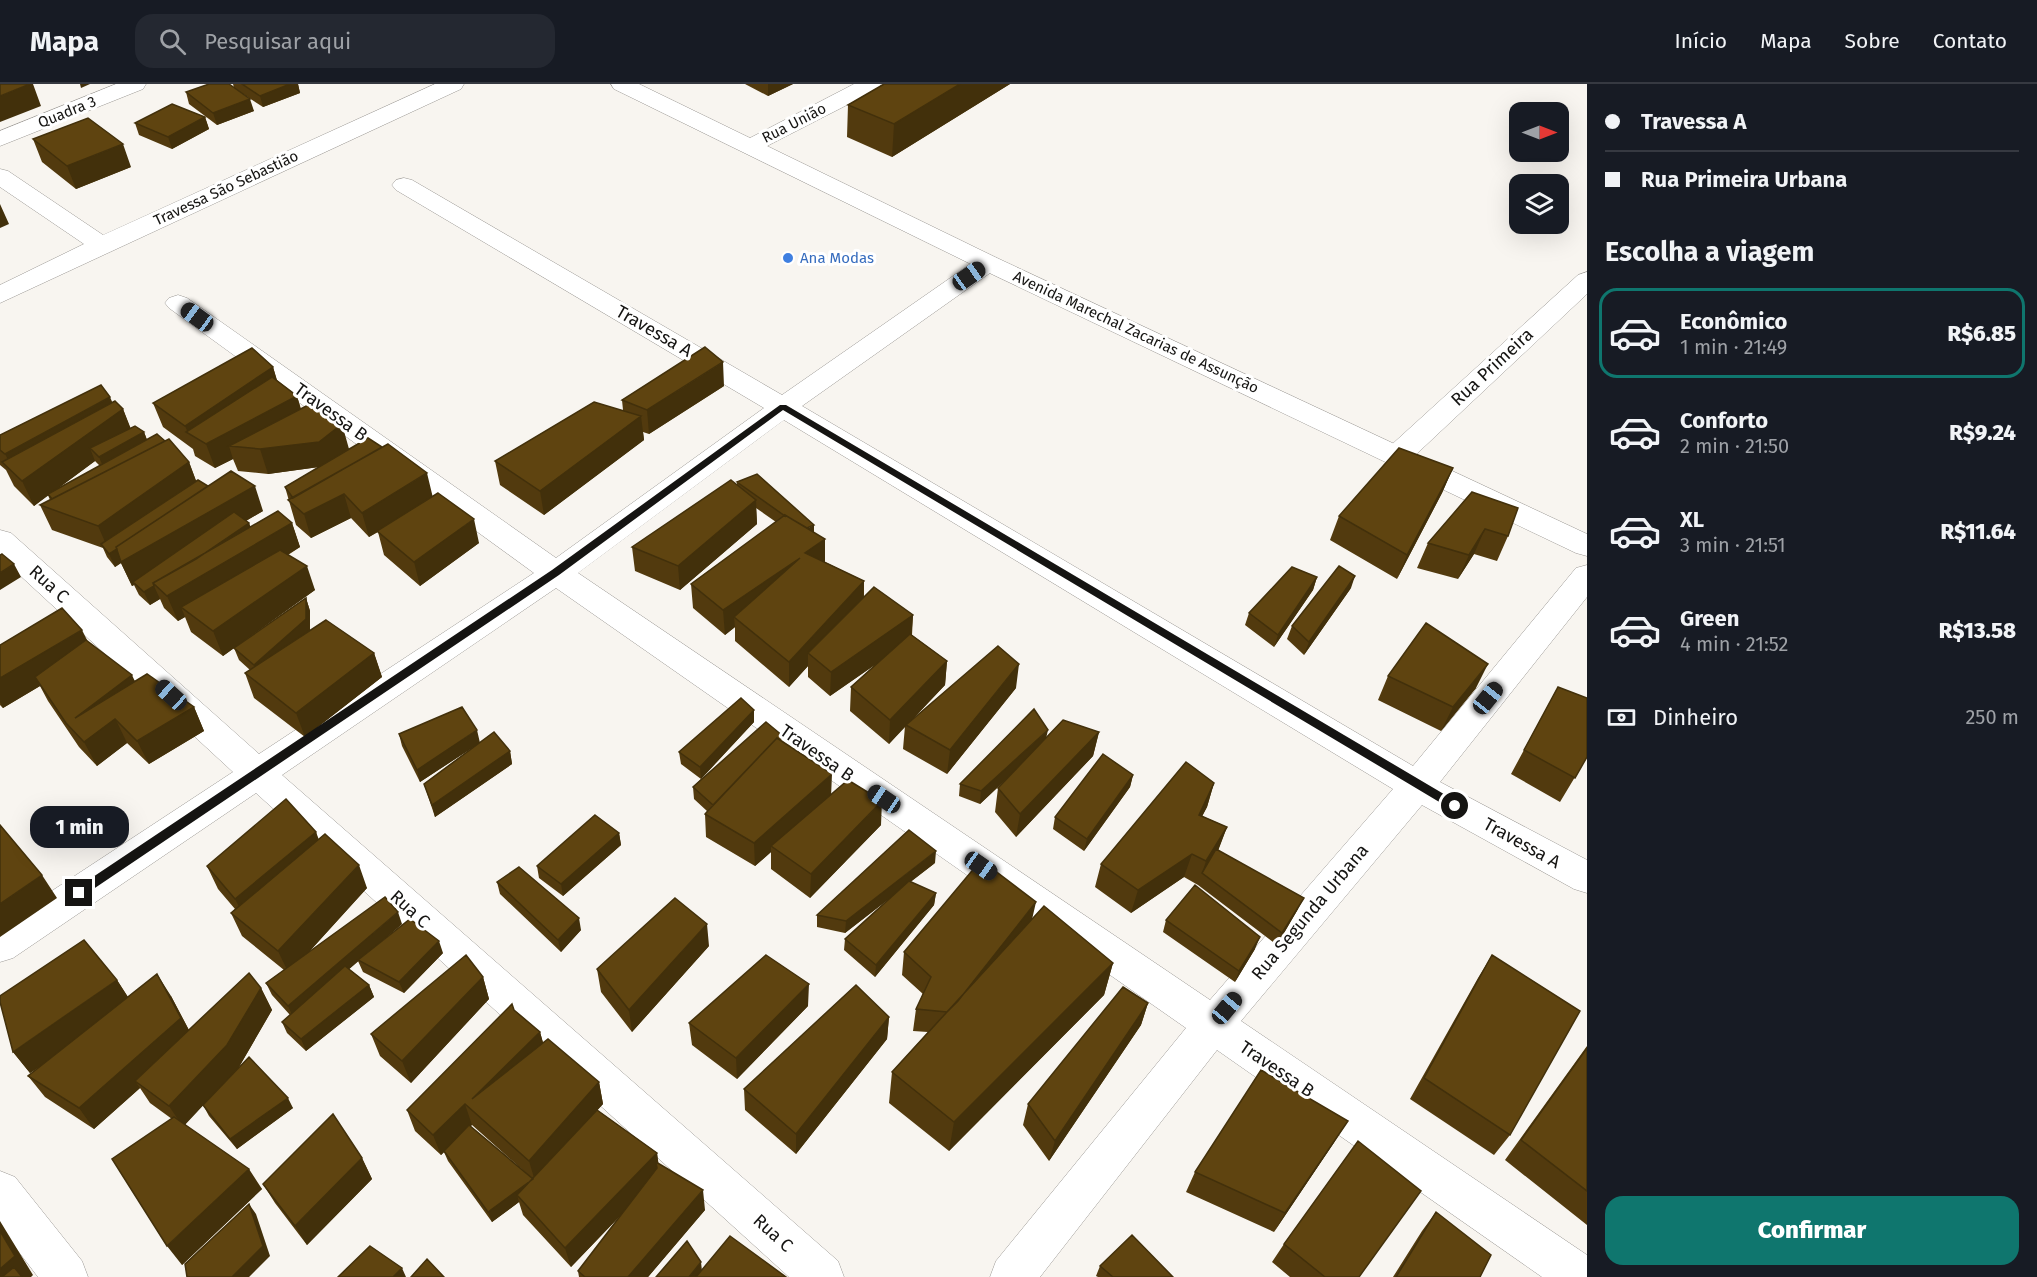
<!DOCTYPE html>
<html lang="pt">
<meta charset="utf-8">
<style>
body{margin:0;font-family:"Fira Sans",sans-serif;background:#242831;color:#f1f3f6;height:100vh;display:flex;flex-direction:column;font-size:22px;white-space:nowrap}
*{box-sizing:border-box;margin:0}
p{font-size:20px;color:#9ea1a6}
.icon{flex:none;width:33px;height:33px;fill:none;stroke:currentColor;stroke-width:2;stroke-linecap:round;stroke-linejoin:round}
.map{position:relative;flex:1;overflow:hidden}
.drawer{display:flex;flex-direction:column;background:#171b24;width:450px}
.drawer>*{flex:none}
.banner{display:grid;align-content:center;height:132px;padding:0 18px;background:#171b24}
.needle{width:39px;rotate:90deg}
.fabs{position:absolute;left:1509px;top:18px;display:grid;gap:12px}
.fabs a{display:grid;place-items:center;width:60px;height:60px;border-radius:12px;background:#171b24;box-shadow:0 6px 24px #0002;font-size:30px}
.end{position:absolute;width:27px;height:27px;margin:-14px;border:8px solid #151412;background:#fff;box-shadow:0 0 0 3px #fff}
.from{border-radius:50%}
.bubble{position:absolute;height:42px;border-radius:18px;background:#171b24;box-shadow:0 6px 24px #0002;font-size:20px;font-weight:800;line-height:42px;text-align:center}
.car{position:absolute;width:18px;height:36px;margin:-18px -9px;border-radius:8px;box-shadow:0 0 4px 2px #0007;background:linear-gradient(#222 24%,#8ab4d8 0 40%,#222 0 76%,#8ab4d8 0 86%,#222 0)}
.banner b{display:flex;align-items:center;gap:21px;height:57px;font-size:22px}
.banner b+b{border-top:2px solid #363941}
.banner i{width:15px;height:15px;background:#f1f3f6}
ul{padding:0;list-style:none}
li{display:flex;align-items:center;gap:18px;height:90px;margin:0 12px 9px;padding:0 6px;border:3px solid transparent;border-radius:18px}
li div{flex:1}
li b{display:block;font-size:22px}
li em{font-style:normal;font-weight:800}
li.selected{border-color:#0f766e}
li>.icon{width:54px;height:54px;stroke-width:1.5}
h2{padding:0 18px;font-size:27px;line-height:72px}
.pay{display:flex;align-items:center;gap:15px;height:66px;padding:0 18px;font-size:22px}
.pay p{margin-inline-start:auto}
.primary-button{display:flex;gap:12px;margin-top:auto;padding:12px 18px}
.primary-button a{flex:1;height:69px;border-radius:18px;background:#0f766e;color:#fff;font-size:24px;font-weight:800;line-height:69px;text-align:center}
header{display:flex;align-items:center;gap:36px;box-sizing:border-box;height:84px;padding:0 30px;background:#171b24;border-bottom:2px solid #363941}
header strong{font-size:28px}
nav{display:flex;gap:33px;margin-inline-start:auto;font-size:21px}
.search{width:420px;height:54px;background:#242831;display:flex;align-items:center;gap:15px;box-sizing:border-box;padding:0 21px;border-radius:18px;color:#9ea1a6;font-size:22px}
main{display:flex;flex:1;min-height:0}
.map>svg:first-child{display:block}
</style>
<header>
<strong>Mapa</strong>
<div class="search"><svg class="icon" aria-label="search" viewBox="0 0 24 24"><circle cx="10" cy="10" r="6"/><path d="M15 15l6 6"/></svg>Pesquisar aqui</div>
<nav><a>Início</a><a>Mapa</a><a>Sobre</a><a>Contato</a></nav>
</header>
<main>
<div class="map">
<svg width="1587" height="1193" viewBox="0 0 1587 1193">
<rect width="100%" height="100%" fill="#f8f5f0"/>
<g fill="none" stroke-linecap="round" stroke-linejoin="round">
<defs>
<path id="street" d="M116,0H146L143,5L0,62V47Z
M435,0H464L461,5L0,219V201L84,160L0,103V85L8,87L103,151Z
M404,94L412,96L782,311L979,174L988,172L997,174L1000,179L997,184L802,322L1413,682L1576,484L1587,481V513L1440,698L1587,776V809L1574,805L1422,721L1241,937L1587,1171V1193H1542L1217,966L1040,1193H990L996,1177L1186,944L556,504L282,691L838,1177L844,1193H789L256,709L13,874L0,878V841L233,688L0,473V446L11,449L259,670L534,489L169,224L165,219L169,214L178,211L187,214L556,474L764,324L396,106L392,101L396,96ZM784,336L1393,705L1210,916L578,489Z
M1587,188V210L1408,378L1398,380L1388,378L1384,371L1388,364L1578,191Z
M0,1087L15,1093L82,1177L88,1193H38L0,1143Z"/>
<path id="secondary" d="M611,0H639L750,54L854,0H881L878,5L767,62L997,174L1587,450V472L1576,469L979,184L614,5Z"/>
</defs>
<use href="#street" stroke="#9b9894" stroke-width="1"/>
<use href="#secondary" stroke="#9b9894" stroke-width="1"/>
<use href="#street" fill="#fff" fill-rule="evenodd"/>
<use href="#secondary" fill="#fff" fill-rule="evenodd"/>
</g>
<path fill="#523a0e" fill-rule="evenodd" d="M233,0H298L300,9L263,23L240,8L254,27L217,41L189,20L186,8L234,4Z
M745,0H793L768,12Z
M884,0H1010L892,73L847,53L848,21Z
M205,33L209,45L172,65L139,51L135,39Z
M33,55L131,83L76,105L42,78Z
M273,283L277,296L297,312L301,325L349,365L344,368L432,412L479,459L420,502L384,471L378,448L369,453L351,434L311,454L296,441L285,403L319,383L268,390L238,387L233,375L215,384L195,372L193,365L163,343L153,319Z
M724,302L649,350L643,348L644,356L544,431L500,401L495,377L623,326L622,316Z
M112,318L123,325L130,344L144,348L147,356L189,378L196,397L263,427L246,437L249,439L250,443L292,439L300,463L288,471L315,506L223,572L191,548L185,533L178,537L164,524L160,515L150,521L139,511L134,501L132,502L121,479L115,483L107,473L103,464L52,446L40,421L50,416L48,411L34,422L14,402L6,386L0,381V351ZM95,377L100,382L56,406Z
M1453,384L1442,409L1397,495L1330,456L1339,432Z
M737,398L814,448L825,478L864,497V513L913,531L912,551L947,577L945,601L912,636L1016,604L947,690L903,665L905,642L889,660L850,627L851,603L876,580L830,612L808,593V582L789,603L735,557V543L725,551L693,524L691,500L776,438L756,424L757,440L680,506L635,487L632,463L737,401Z
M1472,408L1508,452L1497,477L1474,470L1458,495L1417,484L1428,459Z
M1317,493L1313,506L1274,563L1245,541L1249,529Z
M1351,504L1304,571L1287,555L1292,542Z
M306,514L310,527V546L374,569L382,593L305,653L254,614L245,589L250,586L239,576L234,564Z
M89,558L135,597L194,623L204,647L149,680L127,659L97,682L79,663L48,617L40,602L3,624L0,621V561Z
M1388,592L1476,604L1441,647L1378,616Z
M1558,603L1587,673L1560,718L1511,690Z
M754,626V638L701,695L784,659L831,710L881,741L810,814L771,785V768L755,782L706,753L705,730L707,727L694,715L693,703L701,695L681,680L679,668Z
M1099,648L1093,672L1016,753L995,728L998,704L1017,685L980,720L959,712L960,700L1046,654Z
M399,650L480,658L510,667L512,680L435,733L424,700L479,659L420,698L402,662Z
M1133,691L1130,703L1084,767L1053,745L1055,733Z
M1214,699L1207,723L1202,732L1227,743L1218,766L1298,825L1277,861L1198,801L1184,793L1131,829L1095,803L1101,780Z
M316,748L318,756L367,804L307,870L402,840L376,862L443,869L404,909L363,888L358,877L349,885L369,901L374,913L306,967L287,949L282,938L290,931L272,911L266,899L284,886L242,852L231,829L235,825L218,805L207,782Z
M619,749L621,761L563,812L539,794L537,782Z
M935,779L910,798L936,809L934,821L875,893L844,866L845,855L894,811L845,849L817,843V831Z
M497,798L581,846L561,868L500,810Z
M1032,835L1113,879L1104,911L949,1067L889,1019L892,988L928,948L913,947L916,925L923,910L902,891L904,868Z
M1166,836L1255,865L1235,898L1163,848Z
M709,862L632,948L601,908L597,885Z
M1492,871L1510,1051L1494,1071L1410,1015L1478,894Z
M483,893L489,915L411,999L380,972L371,950Z
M117,896L128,913L171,912L189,946L261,904L272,926L239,983L293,1024L237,1065L209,1032L203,1021L185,1040L262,1105L182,1181L172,1035L150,1019L140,1004L94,1045L45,1013L28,992L41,982L30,989L13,968Z
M1148,919L1141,941L1049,1077L1023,1041L1028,1020Z
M808,922L737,995L692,961L689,939Z
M514,926L540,948L543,959L599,998L603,1020L597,1026L657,1069L658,1079L705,1126L648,1193H579L578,1187L623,1129L571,1183L523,1131L519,1118L492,1138L448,1077L444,1068L441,1071L415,1047L407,1026ZM472,1041L526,1089L470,1042Z
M889,933L887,955L796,1070L745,1026L744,1005Z
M1587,962V1141L1505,1076Z
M1335,1057L1274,1148L1186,1108L1195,1088Z
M362,1074L372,1095L307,1161L275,1119L263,1100Z
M1436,1128L1480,1193H1393L1422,1147Z
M1284,1160L1359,1193H1290L1272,1178Z
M1100,1182L1173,1193H1098L1096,1192Z"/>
<path fill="#42300b" d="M30,0H33L41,22L0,38V12Z
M80,0H90L81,4Z
M290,0H298L300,9L263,23L260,12Z
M768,0H793L768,12Z
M960,0H1010L892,73L894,40Z
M250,15L254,27L217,41L213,29Z
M205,33L209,45L172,65L168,53Z
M123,60L131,83L76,105L67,82Z
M0,120L9,140L0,144Z
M723,278L724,302L649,350L647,326Z
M273,283L280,308L188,349L185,342Z
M297,312L304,337L229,362L233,375L215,384L206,360Z
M110,313L117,329L123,325L133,350L144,348L149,361L104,385L99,373L90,364L95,377L34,422L22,397L16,391L5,370Z
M641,332L644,356L544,431L540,407Z
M342,340L349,365L326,382L268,390L260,365Z
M189,378L198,402L109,467L98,442Z
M1453,384L1442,409L1397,495L1407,471Z
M427,389L433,414L369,453L362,429Z
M255,402L263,427L135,500L133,498L134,501L132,502L121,479L115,483L109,470L212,404Z
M344,410L351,434L311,454L304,430Z
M756,416L757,440L680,506L678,482Z
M474,435L479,459L420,502L414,478Z
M249,439L254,452L155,501Z
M292,439L300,463L189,530L181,523L185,533L178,537L167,512Z
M814,441V454L804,446Z
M1485,445L1474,470L1458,495L1469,471Z
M825,455V480L805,469Z
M800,474L734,533L735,543L725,551L723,526Z
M14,480L21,493L0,506V489Z
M307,482L315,506L223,572L213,547Z
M1355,492L1351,504L1304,571L1309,558Z
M1317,493L1313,506L1274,563L1278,551Z
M864,497L863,521L808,569V582L789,603V578Z
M154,502L160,515L150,521L144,508Z
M306,514L310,527V547L258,593L254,581Z
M913,531L911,556L830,612L831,588Z
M82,546L94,570L35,593L40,602L3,624L0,618V594Z
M374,569L382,593L305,653L296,629Z
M947,577L945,601L889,660L890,636Z
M1019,580L1016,604L947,690L950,666Z
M1488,580L1476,604L1441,647L1453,623Z
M132,591L143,615L116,636L127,659L97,682L84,658L75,634Z
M194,623L204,647L149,680L137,657Z
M754,626V638L701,695L700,683Z
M477,646L480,659L420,698L417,686Z
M1048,646L1045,659L980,720L981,707Z
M1099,648L1093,672L1016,753L1020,730Z
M510,667L512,680L435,733L432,721Z
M832,690L831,713L771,762V768L755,782L754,759Z
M1133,691L1130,703L1084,767L1087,755Z
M1214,699L1207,723L1191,754L1199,731Z
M882,717L881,741L810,814L811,790Z
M1227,743L1218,767L1202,789L1206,777Z
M316,748L325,772L247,838L235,815Z
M619,749L621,761L563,812L561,800Z
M936,767L935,779L845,849L846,837Z
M1192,770L1184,793L1131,829L1138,806Z
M359,781L367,804L289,890L278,867Z
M42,791L57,814L0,853V820Z
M936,809L934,821L875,893L876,881Z
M1304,814L1298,825L1277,861L1282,849Z
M1036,818L1031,840L948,928Z
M398,828L402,840L293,933L288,922Z
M579,834L581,846L561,868L558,856Z
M707,840L709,862L632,948L629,926Z
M1260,853L1255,865L1235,898L1239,887Z
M439,857L443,869L404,909L399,898Z
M1113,879L1104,911L949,1067L954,1038Z
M157,890L171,912L194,956L135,997L140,1004L94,1045L79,1024Z
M483,893L489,915L411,999L402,977Z
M117,896L131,918L30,989L13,968Z
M809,900L808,922L737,995L736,974Z
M369,901L374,913L306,967L301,955Z
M261,904L272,926L239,983L183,1043L169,1022Z
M1148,919L1141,941L1049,1077L1055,1057Z
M889,933L887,955L796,1070V1050Z
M540,948L546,969L472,1015Z
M599,998L603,1020L535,1097L529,1077Z
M288,1014L293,1024L237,1065L230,1055Z
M465,1020L472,1041L441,1071L433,1051Z
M1348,1037L1335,1057L1274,1148L1285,1129Z
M657,1069L660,1090L571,1183L565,1164Z
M362,1074L372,1095L307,1161L295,1142Z
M249,1085L262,1105L182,1181L167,1162Z
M533,1095L517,1111L519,1118L492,1138L488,1128Z
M703,1106L705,1126L648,1193H628Z
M249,1120L256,1130L270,1172L249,1193H232Z
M0,1137L33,1191L31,1193H0Z
M701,1178L702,1187L698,1193H689Z
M402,1184L406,1193H393Z"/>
<path fill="#5f4410" stroke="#42300b" stroke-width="1.5" d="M0,0H30L0,12Z
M209,0H229L250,15L213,29L186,8Z
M242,0H290L260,12Z
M884,0H960L894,40L848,21Z
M172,20L205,33L168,53L135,39Z
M88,34L123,60L67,82L33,55Z
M705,263L723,278L647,326L622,316Z
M252,264L273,283L185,342L153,319Z
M272,293L297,312L206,360L186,348Z
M101,301L110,313L5,370L0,366V351Z
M115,317L123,325L22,397L2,378Z
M316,317L342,340L319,358L260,365L229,362Z
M594,318L641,332L540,407L495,377Z
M135,342L144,348L99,373L90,364Z
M157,350L165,357L52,415L48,410Z
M368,354L382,363L293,414L285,403Z
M169,355L189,378L98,442L40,421Z
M388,360L427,389L362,429L344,410L304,430L288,416Z
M1399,364L1453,384L1407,471L1339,432Z
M231,387L255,402L121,478L116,463Z
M757,390L814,441L807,444L785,431V432L737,398Z
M198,396L208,402L116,463L117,465L109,470L101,460Z
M731,396L756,416L678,482L632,463Z
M1472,408L1518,424L1508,452L1485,445L1469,471L1428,459Z
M438,409L474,435L414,478L377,447Z
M278,427L292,439L167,512L153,499Z
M234,428L249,439L196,475L153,499L154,502L144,508L133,498Z
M785,431L825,455L805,469L864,497L789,578L734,533L800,474L723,526L691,500Z
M280,466L307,482L213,547L181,523Z
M2,470L14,480L0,489V471Z
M1339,482L1355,492L1309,558L1292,542Z
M1292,483L1317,493L1278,551L1249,529Z
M874,503L913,531L831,588L808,569Z
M306,514V535L254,581L234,564Z
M62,524L82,546L0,594V561Z
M326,536L374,569L296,629L245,589Z
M1426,539L1488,580L1453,623L1388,592Z
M910,550L947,577L890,636L851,603Z
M86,556L132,591L75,634L147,590L194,623L137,657L115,635L84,658L66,639L35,593Z
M998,562L1019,580L950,666L906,641Z
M1558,603L1587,614V673L1575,694L1524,666Z
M741,614L754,626L700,683L679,668Z
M462,623L477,646L417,686L399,650Z
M1034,625L1048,646L981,707L960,700Z
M1063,636L1099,648L1020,730L998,704Z
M766,638L783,652L780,656L777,654L713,721L693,703Z
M494,648L510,667L432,721L424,700Z
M777,654L832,690L754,759L705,730Z
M1103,670L1133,691L1087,755L1055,733Z
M1186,678L1214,699L1199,731L1227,743L1206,777L1192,770L1138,806L1101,780Z
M848,696L882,717L811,790L771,762Z
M286,715L316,748L235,815L207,782Z
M595,731L619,749L561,800L537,782Z
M0,741L42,791L0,820Z
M909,746L936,767L846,837L817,831Z
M325,750L359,781L278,867L231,829Z
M1216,765L1304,814L1282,849L1202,789Z
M981,776L1036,818L958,917L947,928L916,925L931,893L904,868Z
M519,783L579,834L558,856L497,798Z
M909,797L936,809L876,881L845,855Z
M1195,801L1260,853L1239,887L1166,836Z
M385,813L398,828L288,922L266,899Z
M675,814L707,840L629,926L597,885Z
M1044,822L1113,879L954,1038L892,988Z
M410,835L439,857L399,898L358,876Z
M84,856L117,896L13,968L0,918V912Z
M466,871L483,893L402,977L371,950Z
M766,871L809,900L736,974L689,939Z
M1492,871L1580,927L1510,1051L1424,994Z
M345,882L369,901L301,955L282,938Z
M249,889L261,904L227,961L169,1022L135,997Z
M157,890L181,934L79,1024L28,992Z
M856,901L889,933L796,1050L744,1005Z
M1123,903L1148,919L1055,1057L1028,1020Z
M512,920L514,926L540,948L472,1015L548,955L599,998L529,1077L465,1020L433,1051L407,1026Z
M1587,964V1107L1521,1056Z
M249,973L288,1014L230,1055L203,1021Z
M1261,986L1348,1037L1285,1129L1195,1088Z
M597,1026L657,1069L565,1164L517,1111Z
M333,1030L362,1074L295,1142L263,1100Z
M174,1033L249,1085L167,1162L112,1075Z
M469,1041L533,1095L488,1128L444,1067Z
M1358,1057L1421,1107L1359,1193H1325L1284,1160Z
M656,1078L703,1106L628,1193H585L578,1187L657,1084Z
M249,1120L263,1162L232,1193H187L185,1180Z
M1436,1128L1491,1171L1480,1193H1396Z
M0,1147L15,1172L0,1185Z
M1132,1151L1173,1193H1113L1100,1182Z
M730,1152L786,1193H696Z
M687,1157L701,1178L689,1193H656Z
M370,1162L402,1184L393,1193H338Z
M427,1175L444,1193H411Z
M14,1183L22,1193H2Z"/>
<path fill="#151412" d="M780,321H786L1459,719V725H1451L783,326L559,491L83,812H75V805L552,486Z"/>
<circle fill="#3f7fe0" stroke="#fff" stroke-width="2" cx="788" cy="174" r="6"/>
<g text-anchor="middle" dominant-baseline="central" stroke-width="6" stroke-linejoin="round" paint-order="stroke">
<g font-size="15" fill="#151412" stroke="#fff">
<text transform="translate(67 28) rotate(-22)">Quadra 3</text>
<text transform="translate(794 39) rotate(-27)">Rua União</text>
<text transform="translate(226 104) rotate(-25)">Travessa São Sebastião</text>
<text transform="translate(1136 248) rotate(25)">Avenida Marechal Zacarias de Assunção</text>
</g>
<g font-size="15" fill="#366cbe" stroke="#fff" text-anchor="start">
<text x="800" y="174">Ana Modas</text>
</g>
<g font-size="18" fill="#151412" stroke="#fff">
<text transform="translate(654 247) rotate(30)">Travessa A</text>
<text transform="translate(1492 283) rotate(-43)">Rua Primeira</text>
<text transform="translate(331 328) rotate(36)">Travessa B</text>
<text transform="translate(49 500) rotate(42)">Rua C</text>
<text transform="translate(817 669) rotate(35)">Travessa B</text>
<text transform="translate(1522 759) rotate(29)">Travessa A</text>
<text transform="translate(410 825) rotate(42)">Rua C</text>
<text transform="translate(1310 828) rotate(-50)">Rua Segunda Urbana</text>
<text transform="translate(1277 985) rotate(34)">Travessa B</text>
<text transform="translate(773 1149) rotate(42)">Rua C</text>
</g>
</g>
</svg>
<div class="fabs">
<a><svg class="needle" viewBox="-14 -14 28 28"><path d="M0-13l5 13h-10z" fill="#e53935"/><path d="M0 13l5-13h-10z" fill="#9ea1a6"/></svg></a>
<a><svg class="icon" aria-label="layers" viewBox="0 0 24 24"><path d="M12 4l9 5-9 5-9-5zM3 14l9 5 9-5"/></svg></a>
</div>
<i class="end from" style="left:1455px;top:722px"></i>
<i class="end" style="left:79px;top:809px"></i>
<div class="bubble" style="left:30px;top:722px;width:99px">1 min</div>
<i class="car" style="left:969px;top:192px;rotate:55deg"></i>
<i class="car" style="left:197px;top:233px;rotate:306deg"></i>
<i class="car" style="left:171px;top:611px;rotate:312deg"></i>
<i class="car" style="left:1488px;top:614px;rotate:39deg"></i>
<i class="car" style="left:884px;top:715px;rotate:304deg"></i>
<i class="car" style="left:981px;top:782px;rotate:125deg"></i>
<i class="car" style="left:1227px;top:924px;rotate:40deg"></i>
</div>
<section class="drawer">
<div class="banner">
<b><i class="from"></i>Travessa A</b>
<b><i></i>Rua Primeira Urbana</b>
</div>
<h2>Escolha a viagem</h2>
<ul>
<li class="selected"><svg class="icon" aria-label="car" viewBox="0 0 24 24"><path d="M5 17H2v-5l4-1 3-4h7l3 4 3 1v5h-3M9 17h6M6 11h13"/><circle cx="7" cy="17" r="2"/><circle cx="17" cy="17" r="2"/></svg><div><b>Econômico</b><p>1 min · 21:49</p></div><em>R$6.85</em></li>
<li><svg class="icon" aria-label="car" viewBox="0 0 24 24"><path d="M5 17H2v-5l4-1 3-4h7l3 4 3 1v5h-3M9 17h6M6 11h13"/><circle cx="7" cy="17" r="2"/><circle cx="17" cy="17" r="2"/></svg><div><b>Conforto</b><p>2 min · 21:50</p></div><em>R$9.24</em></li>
<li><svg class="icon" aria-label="car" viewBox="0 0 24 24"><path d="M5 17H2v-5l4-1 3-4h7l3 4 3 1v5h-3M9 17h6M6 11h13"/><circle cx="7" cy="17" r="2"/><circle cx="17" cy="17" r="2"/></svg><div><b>XL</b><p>3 min · 21:51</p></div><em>R$11.64</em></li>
<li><svg class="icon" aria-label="car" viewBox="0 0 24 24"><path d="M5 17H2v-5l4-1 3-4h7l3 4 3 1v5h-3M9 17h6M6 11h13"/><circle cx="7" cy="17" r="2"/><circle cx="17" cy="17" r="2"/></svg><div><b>Green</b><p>4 min · 21:52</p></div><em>R$13.58</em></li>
</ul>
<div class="pay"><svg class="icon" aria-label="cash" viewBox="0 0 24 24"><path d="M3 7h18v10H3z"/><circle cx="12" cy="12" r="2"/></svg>Dinheiro<p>250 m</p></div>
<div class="primary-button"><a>Confirmar</a></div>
</section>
</main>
